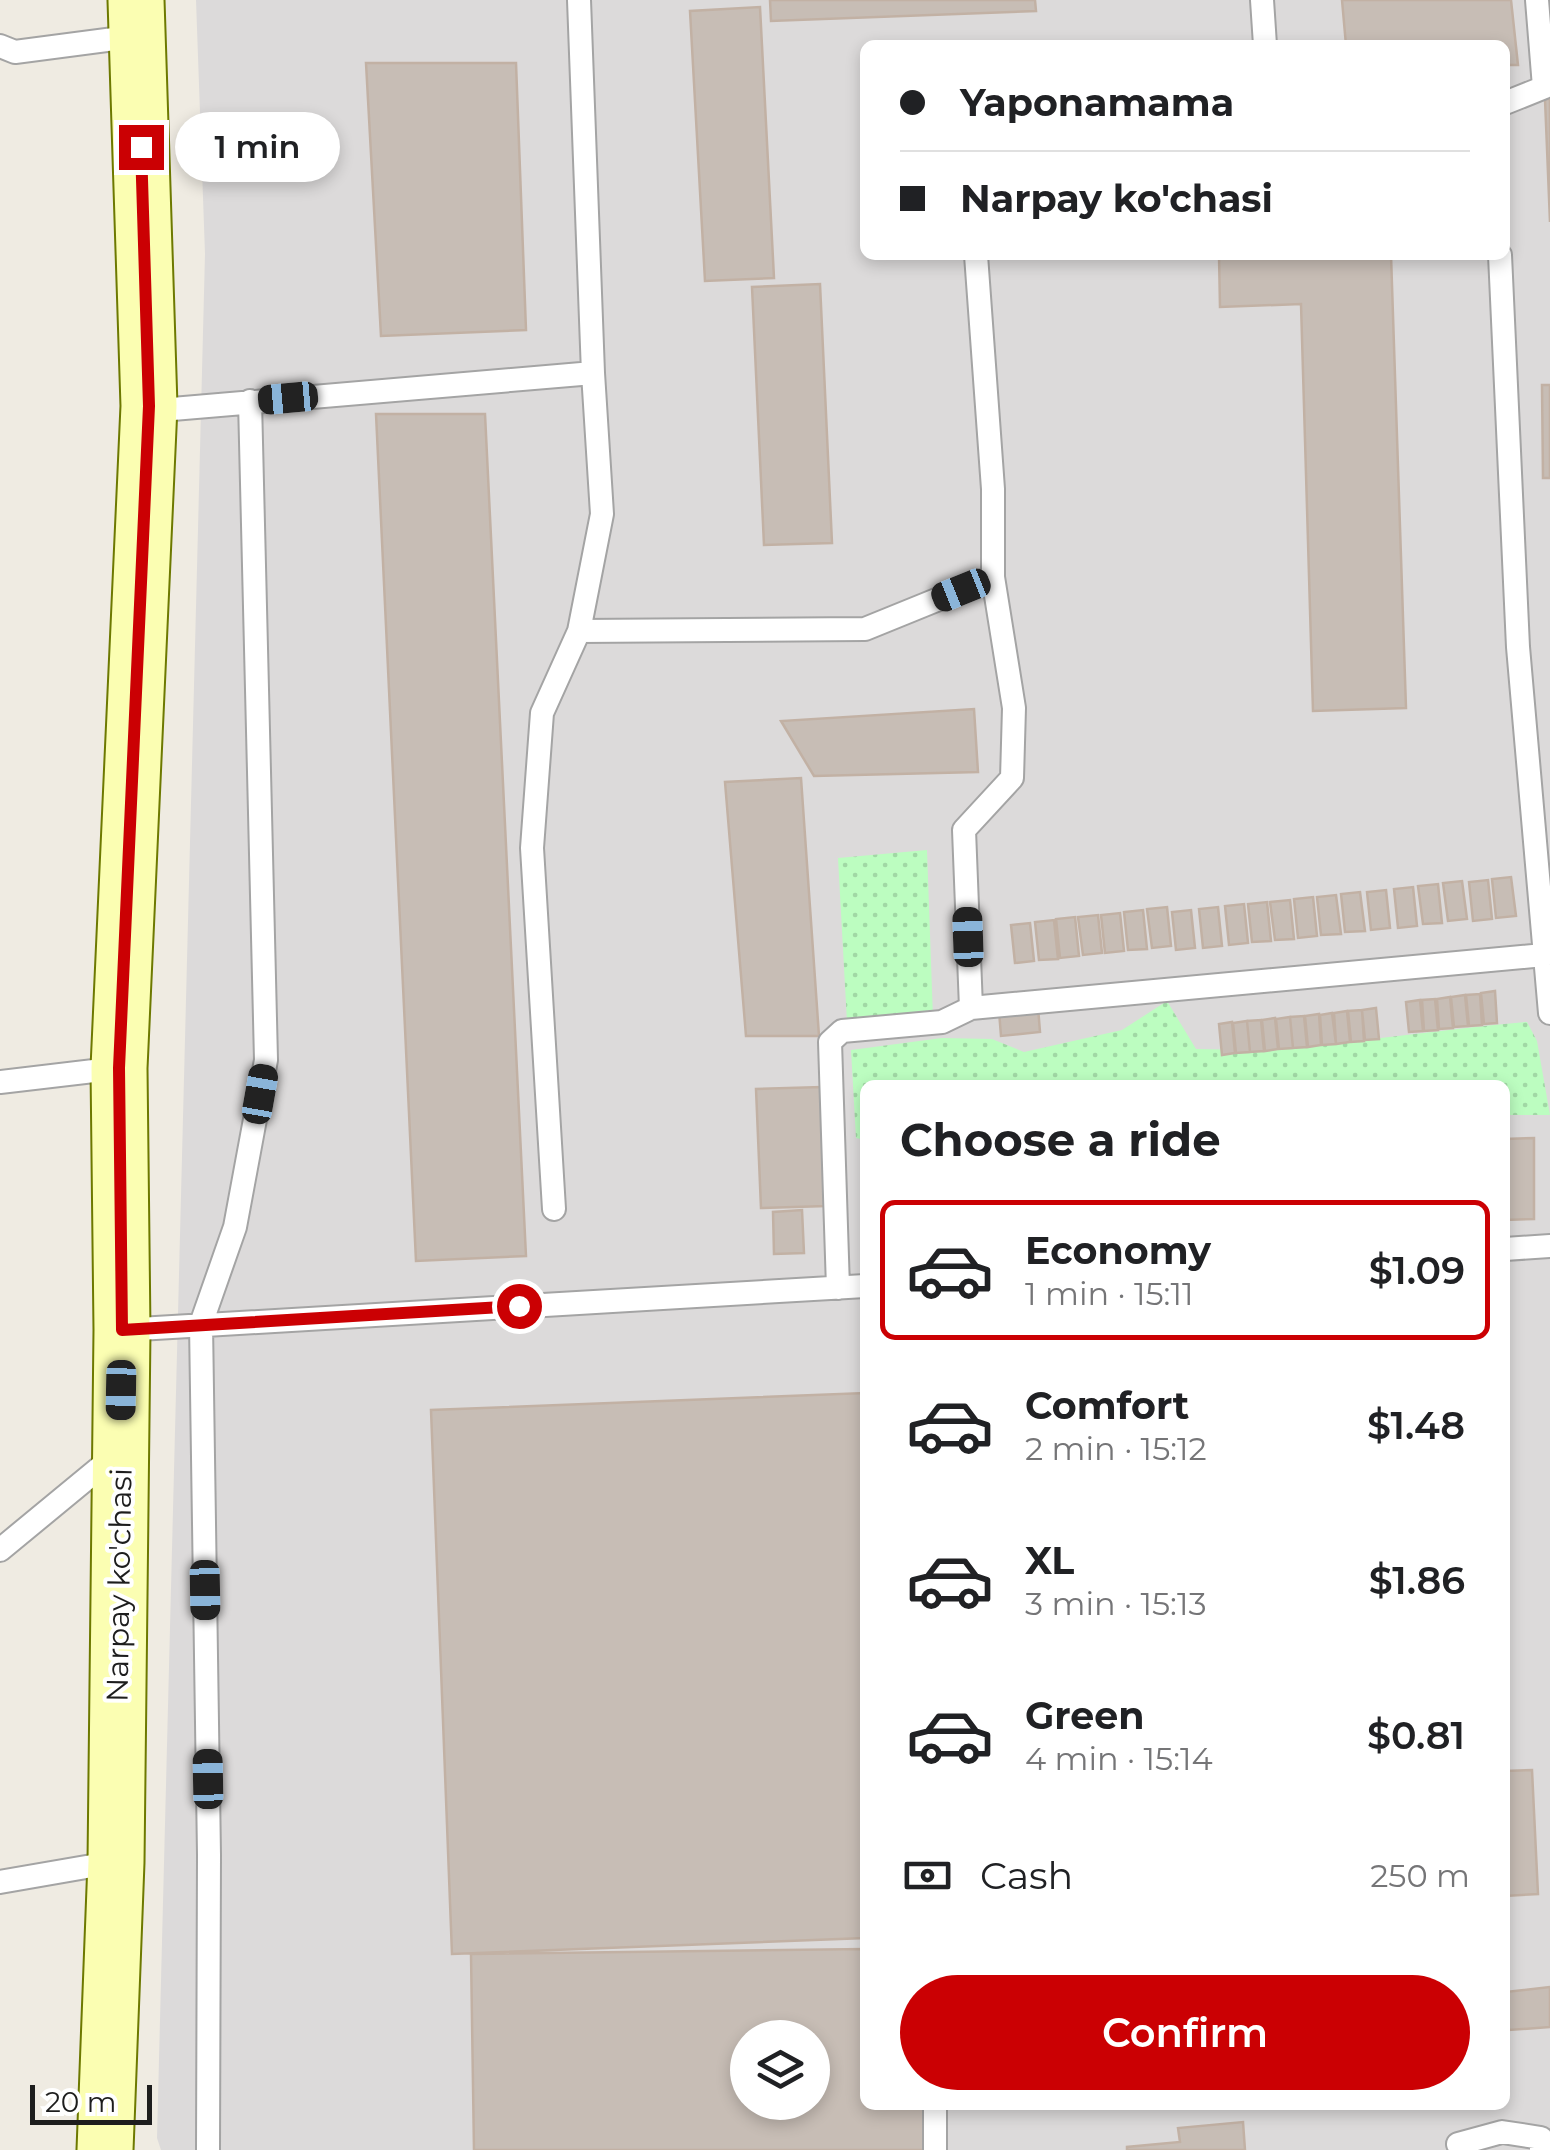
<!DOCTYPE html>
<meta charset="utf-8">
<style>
body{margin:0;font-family:Montserrat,sans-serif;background:#f6f6f6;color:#202124;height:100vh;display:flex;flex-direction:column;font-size:38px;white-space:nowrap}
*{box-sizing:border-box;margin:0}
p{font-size:32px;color:#757577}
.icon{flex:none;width:55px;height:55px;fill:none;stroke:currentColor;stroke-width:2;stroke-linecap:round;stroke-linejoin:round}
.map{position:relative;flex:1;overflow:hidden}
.panel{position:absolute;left:860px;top:1080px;width:650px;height:1030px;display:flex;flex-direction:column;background:#fff;border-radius:15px;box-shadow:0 5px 15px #0003}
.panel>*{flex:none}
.top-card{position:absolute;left:860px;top:40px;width:650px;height:220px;border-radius:15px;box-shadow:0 5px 15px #0003;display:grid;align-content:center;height:220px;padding:0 40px;background:#fff}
.fabs{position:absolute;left:730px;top:2020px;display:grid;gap:20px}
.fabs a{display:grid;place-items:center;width:100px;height:100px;border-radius:50%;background:#fff;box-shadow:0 5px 15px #0003;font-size:50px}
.scale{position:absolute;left:30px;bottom:25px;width:122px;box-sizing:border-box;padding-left:10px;border:5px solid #1d1d1d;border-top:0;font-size:28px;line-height:35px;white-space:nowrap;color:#1d1d1d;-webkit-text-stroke:8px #fff;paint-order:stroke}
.end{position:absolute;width:45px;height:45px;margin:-22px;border:12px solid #cb0003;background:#fff;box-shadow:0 0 0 5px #fff}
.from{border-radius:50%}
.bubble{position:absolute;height:70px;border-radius:35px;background:#fff;box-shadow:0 5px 15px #0003;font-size:32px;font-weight:600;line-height:70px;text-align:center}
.car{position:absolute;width:30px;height:60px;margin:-30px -15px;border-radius:12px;box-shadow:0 0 8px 2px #0007;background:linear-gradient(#222 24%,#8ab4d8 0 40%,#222 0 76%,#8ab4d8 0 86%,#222 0)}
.top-card b{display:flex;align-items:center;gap:35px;height:95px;font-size:38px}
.top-card b+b{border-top:2px solid #e0e0e0}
.top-card i{width:25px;height:25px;background:#202124}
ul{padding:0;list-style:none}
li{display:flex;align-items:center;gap:30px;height:140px;margin:0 20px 15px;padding:0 20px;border:5px solid transparent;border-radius:15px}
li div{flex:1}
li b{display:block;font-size:38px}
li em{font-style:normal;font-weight:600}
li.active{border-color:#cb0003}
li>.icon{width:90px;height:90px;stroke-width:1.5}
h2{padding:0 40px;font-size:45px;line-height:120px}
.pay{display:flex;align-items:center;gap:25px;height:110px;padding:0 40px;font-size:38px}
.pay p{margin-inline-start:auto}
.action{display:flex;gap:20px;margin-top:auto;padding:20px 40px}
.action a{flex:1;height:115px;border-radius:60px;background:#cb0003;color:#fff;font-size:40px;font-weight:600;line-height:115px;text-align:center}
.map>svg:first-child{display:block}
</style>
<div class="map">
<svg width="1550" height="2150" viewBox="0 0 1550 2150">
<defs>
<pattern id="park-dots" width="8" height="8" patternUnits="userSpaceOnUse" patternTransform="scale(2.5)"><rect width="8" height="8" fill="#bcfdc0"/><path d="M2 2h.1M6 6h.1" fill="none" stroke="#a1d8a5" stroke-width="1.8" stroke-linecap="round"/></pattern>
</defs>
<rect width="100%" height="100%" fill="#efebe2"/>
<path fill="#dcdada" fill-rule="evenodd" d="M196,0H1550V2150H161L157,2138L205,254ZM865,45H1505V255H865ZM865,1085H1505V2105H865ZM748,2038H812V2102H748Z"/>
<path fill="url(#park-dots)" d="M927,850L933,1018L847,1022L838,858Z
M1167,1001L1196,1049C1307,1053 1416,1031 1527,1022L1537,1041L1550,1115H1505V1085H865V1140L856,1138L851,1050L942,1038L992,1039L1024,1052L1122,1030Z"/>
<path fill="#c7bdb5" stroke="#c2b1a4" stroke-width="2.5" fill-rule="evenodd" d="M770,0H1035L1036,11L771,21Z
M1342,0H1511L1518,65H1505V45H1346Z
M760,7L774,278L705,281L690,11Z
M366,63H516L526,330L381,336Z
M1545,99H1550V222Z
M1219,255H1391L1406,708L1313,711L1301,304L1220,307Z
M820,284L832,543L764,545L752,287Z
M1542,385H1550V478H1543Z
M376,414H485L526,1256L416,1261Z
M974,709L978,772L814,776L781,721Z
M801,778L819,1036H746L725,782Z
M1511,877L1516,916L1496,918L1492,879Z
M1488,880L1492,919L1473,921L1469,882Z
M1462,881L1467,919L1448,921L1443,883Z
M1438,884L1442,923L1423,924L1418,886Z
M1413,887L1417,926L1398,928L1394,889Z
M1386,890L1390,928L1371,930L1367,892Z
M1360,892L1365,931L1345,932L1341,894Z
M1336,895L1341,934L1321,935L1317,897Z
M1313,897L1317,936L1298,938L1294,899Z
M1290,900L1294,939L1275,940L1270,902Z
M1267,902L1271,941L1252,942L1248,904Z
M1244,904L1248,943L1229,945L1225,906Z
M1167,907L1171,946L1152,948L1147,909Z
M1218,907L1222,946L1203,948L1199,909Z
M1143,910L1147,949L1128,950L1124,912Z
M1191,910L1195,948L1176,950L1172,912Z
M1120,913L1124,951L1105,953L1101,915Z
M1098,915L1102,953L1083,955L1078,917Z
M1075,917L1079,956L1060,958L1056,919Z
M1054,920L1058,959L1039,960L1035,922Z
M1030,923L1034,961L1015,963L1011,925Z
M1495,991L1497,1023L1484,1024L1481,993Z
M1480,994L1482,1025L1469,1026L1466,995Z
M1465,995L1468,1026L1454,1027L1451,997Z
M1450,997L1453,1028L1439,1029L1437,999Z
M1435,999L1438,1030L1424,1031L1422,1000Z
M1420,1000L1423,1031L1409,1032L1406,1002Z
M1038,1007L1040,1032L1001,1036L999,1011Z
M1376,1008L1379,1039L1365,1040L1362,1010Z
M1362,1010L1364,1041L1351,1042L1348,1011Z
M1347,1011L1350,1042L1336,1044L1334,1013Z
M1332,1013L1336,1044L1322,1045L1320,1015Z
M1319,1014L1321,1045L1308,1047L1305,1016Z
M1304,1016L1307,1047L1293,1048L1290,1017Z
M1290,1017L1293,1048L1279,1049L1276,1019Z
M1275,1018L1278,1049L1265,1051L1262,1020Z
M1261,1020L1264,1051L1250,1052L1247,1021Z
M1247,1021L1250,1052L1236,1053L1233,1023Z
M1232,1022L1235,1053L1222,1055L1219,1024Z
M821,1087L826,1206L761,1208L756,1089Z
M1534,1138V1219L1505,1220V1139Z
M802,1210L804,1253L774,1254L773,1212Z
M865,1393V1938L452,1954L431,1410Z
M1532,1770L1538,1894L1505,1896V1771Z
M865,1949V2105H927L928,2150H474L471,1954ZM748,2038H812V2102H748Z
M1550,1987V2027L1509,2030L1505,1992Z
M1243,2122L1245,2150H1127V2147L1180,2142L1178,2128Z"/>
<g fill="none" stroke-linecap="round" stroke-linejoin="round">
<defs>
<path id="lane" d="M579,0L593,373
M1262,0L1265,45
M1537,0L1544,87
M0,46L15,52L137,36
M1505,103L1550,85
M1500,255L1518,647L1550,1013
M149,411L593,373L602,514L579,631L865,629L993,577V489L976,255
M993,577L1014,708L1012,778L964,830L971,1008L1544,955
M0,1082L119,1068
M554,1209L532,848L542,713L579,631
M1505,1249L1550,1246
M838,1288L830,1042L842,1031L942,1022L971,1008
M122,1330L865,1286
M0,1550L114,1456
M0,1882L115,1862
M1458,2144L1502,2132L1541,2138V2150
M208,2150L209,1855L201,1324L235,1227L266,1060L250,401
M935,2150V2105"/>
<path id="secondary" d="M105,2150L116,1862L122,1330L119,1068L149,406L136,0"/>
</defs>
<use href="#lane" stroke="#a4a4a4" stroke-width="26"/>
<use href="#secondary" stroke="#6d7900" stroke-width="59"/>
<use href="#lane" stroke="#fff" stroke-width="22"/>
<use href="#secondary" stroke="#fbfeb2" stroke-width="55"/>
</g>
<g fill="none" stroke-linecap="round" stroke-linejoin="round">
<path stroke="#cb0003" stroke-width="12" d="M141,147L149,406L119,1068L122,1330L519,1306"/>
</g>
<g text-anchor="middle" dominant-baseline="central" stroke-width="8" stroke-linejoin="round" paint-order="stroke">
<g font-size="30" fill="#1d1d1d" stroke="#fff">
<text transform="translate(119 1585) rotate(-89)">Narpay ko'chasi</text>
</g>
</g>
</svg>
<div class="fabs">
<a><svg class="icon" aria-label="layers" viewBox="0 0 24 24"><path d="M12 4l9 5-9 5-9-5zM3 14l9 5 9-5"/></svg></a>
</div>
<div class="scale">20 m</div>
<i class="end from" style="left:519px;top:1306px"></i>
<i class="end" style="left:141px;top:147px"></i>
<div class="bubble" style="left:175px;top:112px;width:165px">1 min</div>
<i class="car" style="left:288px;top:398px;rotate:265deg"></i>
<i class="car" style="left:961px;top:590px;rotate:248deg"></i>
<i class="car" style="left:968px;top:937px;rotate:358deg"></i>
<i class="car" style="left:260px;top:1094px;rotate:10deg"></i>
<i class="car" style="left:121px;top:1390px;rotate:181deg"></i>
<i class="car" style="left:205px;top:1590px;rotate:179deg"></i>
<i class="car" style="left:208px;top:1779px;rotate:359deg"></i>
<div class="top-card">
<b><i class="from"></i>Yaponamama</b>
<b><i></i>Narpay ko'chasi</b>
</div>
<section class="panel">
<h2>Choose a ride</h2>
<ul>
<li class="active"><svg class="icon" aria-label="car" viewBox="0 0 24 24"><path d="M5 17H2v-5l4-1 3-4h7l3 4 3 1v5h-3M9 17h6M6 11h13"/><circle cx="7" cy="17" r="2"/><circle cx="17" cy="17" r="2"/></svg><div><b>Economy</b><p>1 min · 15:11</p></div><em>$1.09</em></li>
<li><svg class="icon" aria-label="car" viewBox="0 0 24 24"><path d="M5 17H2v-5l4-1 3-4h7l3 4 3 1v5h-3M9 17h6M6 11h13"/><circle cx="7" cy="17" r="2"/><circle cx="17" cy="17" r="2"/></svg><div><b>Comfort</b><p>2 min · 15:12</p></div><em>$1.48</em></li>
<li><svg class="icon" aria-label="car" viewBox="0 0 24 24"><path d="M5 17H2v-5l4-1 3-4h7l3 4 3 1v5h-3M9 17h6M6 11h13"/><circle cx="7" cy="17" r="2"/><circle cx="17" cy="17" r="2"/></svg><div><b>XL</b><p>3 min · 15:13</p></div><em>$1.86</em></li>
<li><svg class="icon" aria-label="car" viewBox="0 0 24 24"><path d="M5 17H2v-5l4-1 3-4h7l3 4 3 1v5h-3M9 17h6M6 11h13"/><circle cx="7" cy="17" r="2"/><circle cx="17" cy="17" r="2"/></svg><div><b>Green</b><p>4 min · 15:14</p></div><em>$0.81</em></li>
</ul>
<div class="pay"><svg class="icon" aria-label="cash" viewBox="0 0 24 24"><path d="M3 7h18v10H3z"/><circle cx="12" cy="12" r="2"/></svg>Cash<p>250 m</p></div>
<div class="action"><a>Confirm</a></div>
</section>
</div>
